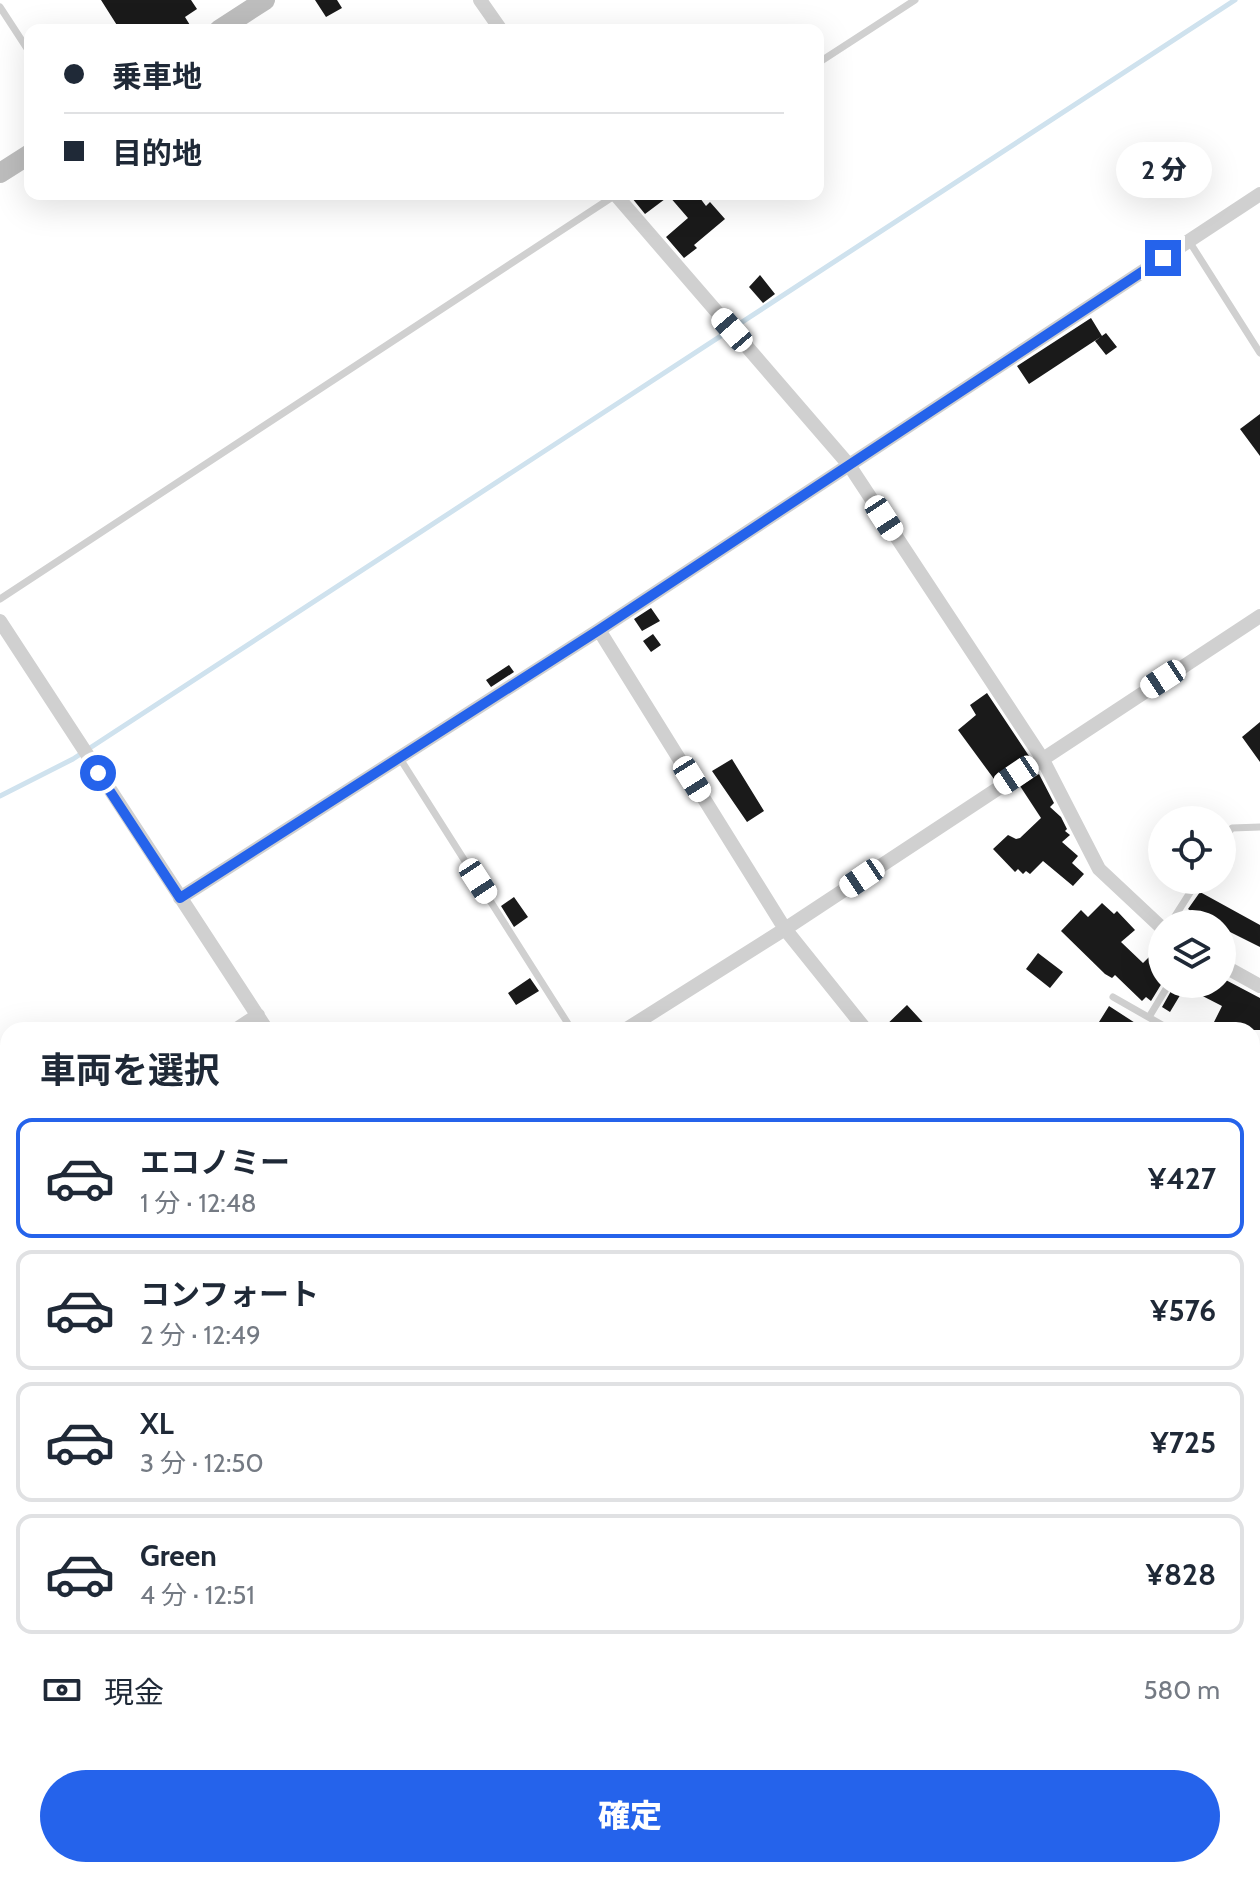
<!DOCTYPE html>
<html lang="ja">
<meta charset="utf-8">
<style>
body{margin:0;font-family:Cabin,"Noto Sans JP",sans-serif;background:#f6f6f7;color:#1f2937;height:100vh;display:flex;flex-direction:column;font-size:30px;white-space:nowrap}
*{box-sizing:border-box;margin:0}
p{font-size:26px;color:#747a83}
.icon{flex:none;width:44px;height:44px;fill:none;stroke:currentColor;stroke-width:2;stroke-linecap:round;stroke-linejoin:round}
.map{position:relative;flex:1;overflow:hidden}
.details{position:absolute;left:0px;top:1022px;width:1260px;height:856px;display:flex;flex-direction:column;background:#fff;border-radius:24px 24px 0 0;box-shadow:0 8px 32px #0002}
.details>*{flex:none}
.banner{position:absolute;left:24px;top:24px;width:800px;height:176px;border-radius:16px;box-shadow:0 8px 32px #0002;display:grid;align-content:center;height:176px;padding:0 40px;background:#fff}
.tools{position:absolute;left:1148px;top:806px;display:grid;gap:16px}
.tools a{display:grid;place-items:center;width:88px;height:88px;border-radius:50%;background:#fff;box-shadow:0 8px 32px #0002;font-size:40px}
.end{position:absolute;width:36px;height:36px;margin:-18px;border:10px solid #2563eb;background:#fff;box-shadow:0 0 0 4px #fff}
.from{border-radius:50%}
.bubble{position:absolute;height:56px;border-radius:28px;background:#fff;box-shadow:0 8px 32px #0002;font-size:26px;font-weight:800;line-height:56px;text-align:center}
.car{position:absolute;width:24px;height:48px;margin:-24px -12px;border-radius:10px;box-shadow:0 0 6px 2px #0007;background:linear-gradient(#fff 24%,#345 0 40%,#fff 0 76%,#345 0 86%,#fff 0)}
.banner b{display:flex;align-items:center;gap:28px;height:76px;font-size:30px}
.banner b+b{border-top:2px solid #e0e1e3}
.banner i{width:20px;height:20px;background:#1f2937}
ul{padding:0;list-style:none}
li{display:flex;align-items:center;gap:24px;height:120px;margin:0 16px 12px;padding:0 24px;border:4px solid #e0e1e3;border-radius:16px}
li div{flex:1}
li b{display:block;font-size:30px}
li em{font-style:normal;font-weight:800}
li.on{border-color:#2563eb}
li>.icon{width:72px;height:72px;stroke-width:1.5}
h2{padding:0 40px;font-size:36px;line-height:96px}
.pay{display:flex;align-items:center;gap:20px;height:88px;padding:0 40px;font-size:30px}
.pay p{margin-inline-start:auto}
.button{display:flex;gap:16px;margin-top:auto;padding:16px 40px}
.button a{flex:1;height:92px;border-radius:48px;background:#2563eb;color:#fff;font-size:32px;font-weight:800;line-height:92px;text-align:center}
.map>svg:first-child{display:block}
</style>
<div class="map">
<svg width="1260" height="1878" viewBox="0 0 1260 1878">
<rect width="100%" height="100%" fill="#fff"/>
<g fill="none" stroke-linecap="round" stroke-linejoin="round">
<path stroke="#cfe2ee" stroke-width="5" d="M0,796L73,759L1235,0
M1252,1203L1260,1217
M1252,1437L1260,1429
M0,1507L8,1502
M728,1878L734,1870"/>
</g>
<path fill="#1a1a1a" d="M101,0H191L197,9L185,17L193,30H120Z
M315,0H337L342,8L326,17Z
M636,194H697L706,206L710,202L725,219L694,245L697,248L684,258L666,237L688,218L669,196L645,214L632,198Z
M760,275L775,294L763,303L749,287Z
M1091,318L1102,336L1029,384L1017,366Z
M1106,333L1117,347L1106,355L1095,341Z
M1260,414V456L1240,429Z
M651,608L660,621L642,631L634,619Z
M653,634L661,645L651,652L643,641Z
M509,665L514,672L491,687L486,680Z
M987,693L1029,756L994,779L958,730L976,715L970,705Z
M1260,722V762L1242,737Z
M732,759L764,811L747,822L712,771Z
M1039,774L1054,803L1050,807L1061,817L1067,829L1065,831L1070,835L1062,842L1078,856L1072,863L1084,874L1073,886L1043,861L1030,874L1026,871L1023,874L1018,869L1015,872L993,849L1008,835L1016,839L1020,838L1041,818L1020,786Z
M1200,892L1260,925V947L1222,928V924H1210L1188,909Z
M514,897L528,917L514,927L501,906Z
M1102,903L1114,914L1117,911L1135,930L1121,942L1143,963L1150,956L1162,967V983L1151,1001L1146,997L1142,1001L1115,975L1112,978L1105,974L1061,931L1081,910L1088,917Z
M1038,953L1063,972L1050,988L1026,969Z
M530,978L539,991L516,1005L508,993Z
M1222,978L1260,998V1030H1210L1222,1006L1185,987L1170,1012L1162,1007L1175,984H1222Z
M907,1005L930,1030H881Z
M1109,1006L1146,1030H1094Z"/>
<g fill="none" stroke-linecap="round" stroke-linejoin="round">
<path stroke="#cdcdcd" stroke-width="3" stroke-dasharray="4 4" stroke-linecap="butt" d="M1252,1481L1260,1491"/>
<path stroke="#d0d0d0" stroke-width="7" d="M0,7L30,53
M818,63L915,0
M1189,241L1260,353
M0,599L617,194
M399,757L572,1030
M1222,842L1232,828L1260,827
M1170,924L1198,880
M1113,997L1171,1030
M1149,1017L1169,984
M1252,1334L1260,1342
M0,1423L8,1436
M343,1870L348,1878
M592,1870L598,1878"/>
<path stroke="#d0d0d0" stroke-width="14" d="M480,0L501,30
M615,194L849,465L1042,758L1099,869L1162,928
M0,621L267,1030
M599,630L785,929L866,1030
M180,898L599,630L1260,194
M1222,965L1260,986
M235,1030L258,1015
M625,1030L785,929L1260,616
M1252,1135L1260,1140
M0,1184L8,1179
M1252,1449L1260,1441
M0,1830L8,1825
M282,1870L287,1878
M417,1878L430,1870
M714,1878L720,1870"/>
<path stroke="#bdbdbd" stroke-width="20" d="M219,30L265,0
M0,173L30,154"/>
<path stroke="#ababab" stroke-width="22" d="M1252,1703L1260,1696
M1252,1738L1260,1730
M920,1878L941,1870
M994,1878L1017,1870"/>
</g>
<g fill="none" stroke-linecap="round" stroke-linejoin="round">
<path stroke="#2563eb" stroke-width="10" d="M98,773L180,898L599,630L1163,258"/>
</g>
</svg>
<div class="tools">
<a><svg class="icon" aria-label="locate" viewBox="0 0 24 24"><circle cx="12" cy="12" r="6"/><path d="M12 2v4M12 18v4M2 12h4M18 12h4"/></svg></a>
<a><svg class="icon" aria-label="layers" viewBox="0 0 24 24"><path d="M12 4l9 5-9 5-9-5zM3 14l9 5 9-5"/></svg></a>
</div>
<i class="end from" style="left:98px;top:773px"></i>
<i class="end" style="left:1163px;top:258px"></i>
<div class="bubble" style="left:1116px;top:142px;width:96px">2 分</div>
<i class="car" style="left:732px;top:330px;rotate:319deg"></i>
<i class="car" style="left:884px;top:518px;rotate:147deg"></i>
<i class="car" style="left:1163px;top:679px;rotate:237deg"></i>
<i class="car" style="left:1016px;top:775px;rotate:236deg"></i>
<i class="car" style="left:692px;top:779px;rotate:148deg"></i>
<i class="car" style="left:862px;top:878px;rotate:236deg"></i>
<i class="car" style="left:478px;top:881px;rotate:147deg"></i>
<div class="banner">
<b><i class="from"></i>乗車地</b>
<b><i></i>目的地</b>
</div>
<section class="details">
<h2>車両を選択</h2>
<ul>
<li class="on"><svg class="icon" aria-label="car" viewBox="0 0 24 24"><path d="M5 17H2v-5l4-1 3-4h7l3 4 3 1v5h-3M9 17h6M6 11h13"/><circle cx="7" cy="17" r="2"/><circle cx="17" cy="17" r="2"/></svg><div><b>エコノミー</b><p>1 分 · 12:48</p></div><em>¥427</em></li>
<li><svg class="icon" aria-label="car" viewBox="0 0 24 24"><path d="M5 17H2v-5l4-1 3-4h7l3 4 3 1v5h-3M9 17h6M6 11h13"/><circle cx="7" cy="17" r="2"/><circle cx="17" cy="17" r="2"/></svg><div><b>コンフォート</b><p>2 分 · 12:49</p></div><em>¥576</em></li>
<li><svg class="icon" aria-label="car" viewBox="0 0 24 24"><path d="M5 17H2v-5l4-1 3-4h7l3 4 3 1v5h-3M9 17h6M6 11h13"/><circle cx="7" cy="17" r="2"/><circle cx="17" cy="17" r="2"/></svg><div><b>XL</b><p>3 分 · 12:50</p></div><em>¥725</em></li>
<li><svg class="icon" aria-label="car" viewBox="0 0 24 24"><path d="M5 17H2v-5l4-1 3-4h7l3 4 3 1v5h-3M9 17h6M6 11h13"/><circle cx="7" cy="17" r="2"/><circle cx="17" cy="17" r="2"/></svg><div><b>Green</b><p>4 分 · 12:51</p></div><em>¥828</em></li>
</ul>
<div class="pay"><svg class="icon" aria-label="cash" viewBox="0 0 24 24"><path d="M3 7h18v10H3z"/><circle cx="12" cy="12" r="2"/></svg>現金<p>580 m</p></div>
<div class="button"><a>確定</a></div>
</section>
</div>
